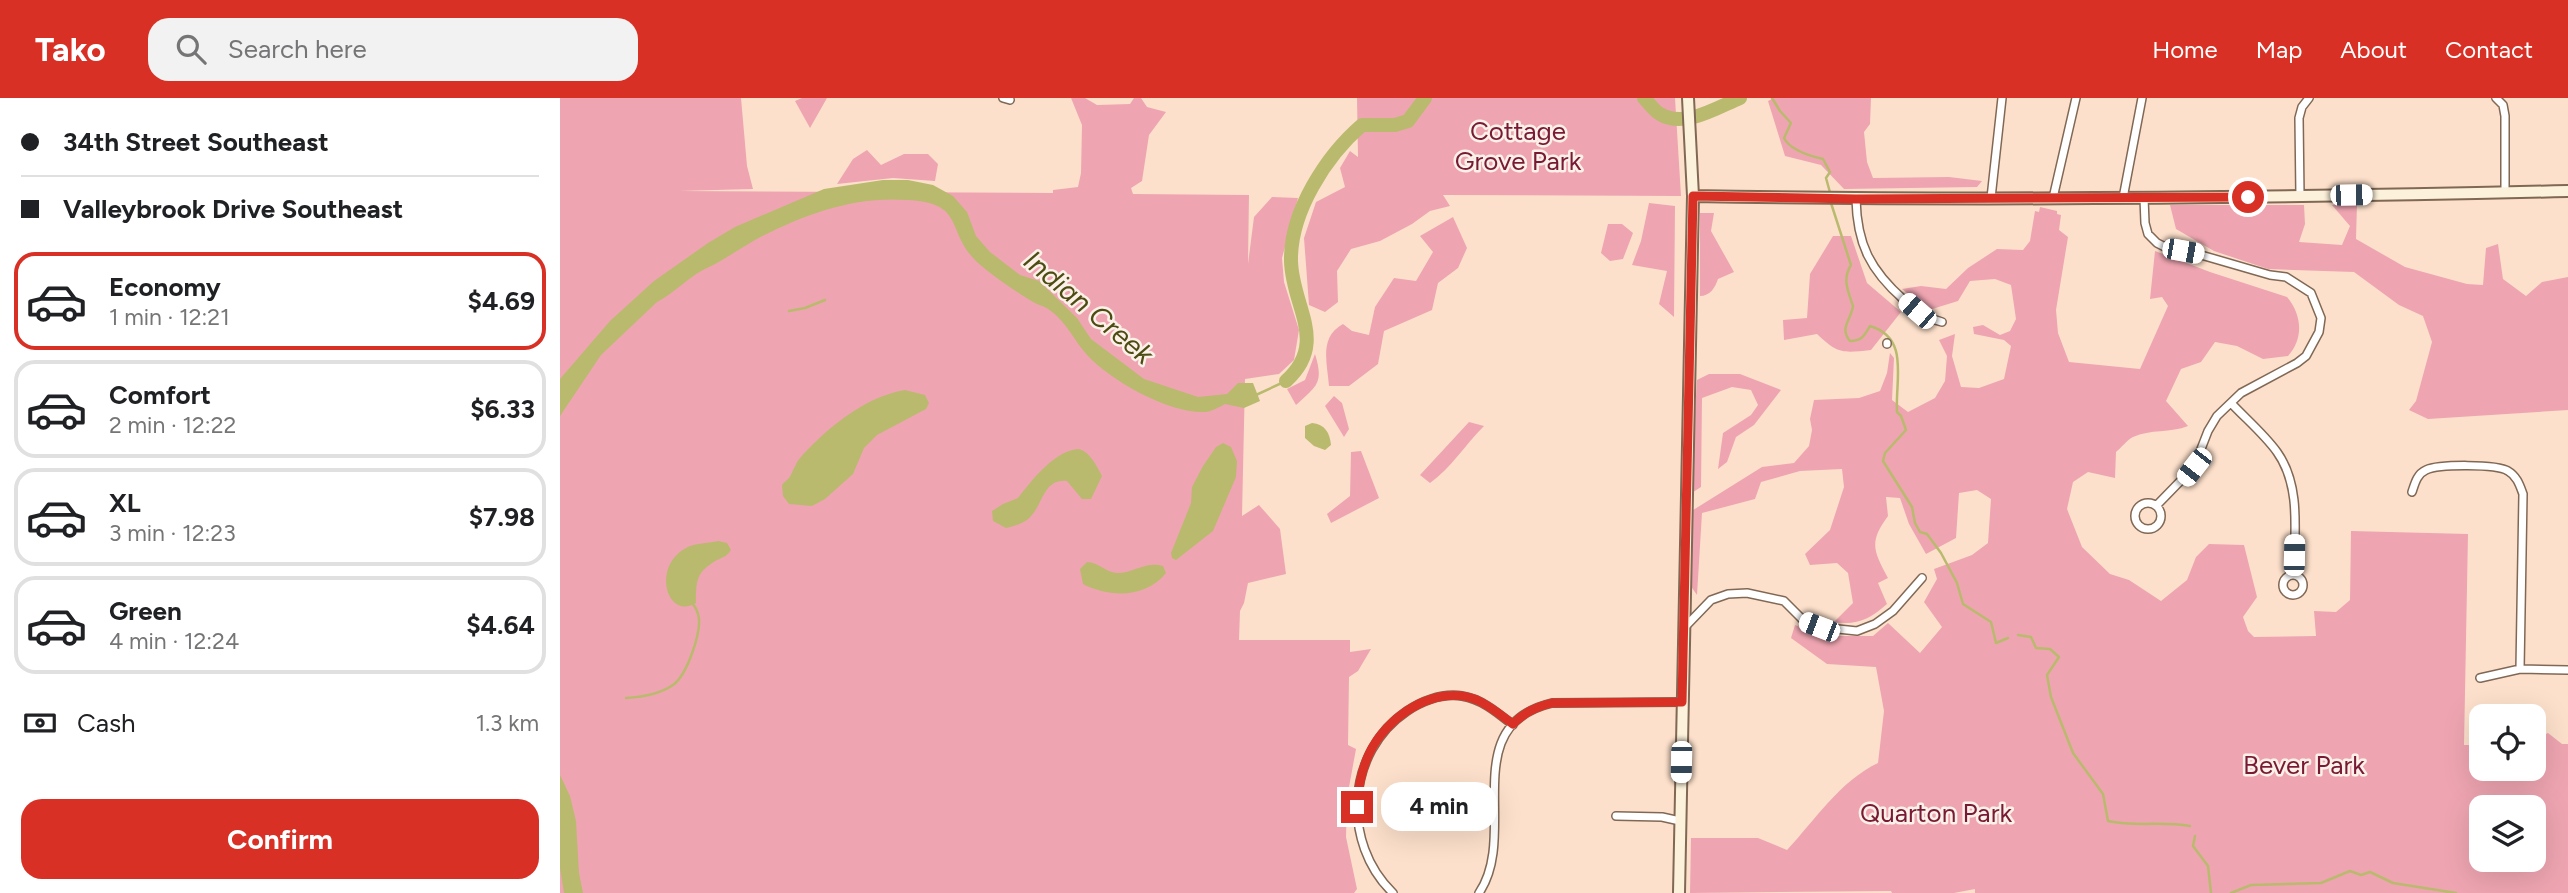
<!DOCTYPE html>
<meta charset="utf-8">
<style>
body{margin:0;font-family:Figtree,sans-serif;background:#f2f2f2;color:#202124;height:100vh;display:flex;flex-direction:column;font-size:26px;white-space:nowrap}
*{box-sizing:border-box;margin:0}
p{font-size:23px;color:#757577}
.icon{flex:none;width:38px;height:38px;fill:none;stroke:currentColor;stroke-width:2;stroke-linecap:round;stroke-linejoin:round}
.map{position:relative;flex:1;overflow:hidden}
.sheet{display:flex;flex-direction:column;background:#fff;width:560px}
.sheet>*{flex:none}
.banner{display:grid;align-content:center;height:154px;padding:0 21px;background:#fff}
.buttons{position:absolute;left:1909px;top:606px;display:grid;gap:14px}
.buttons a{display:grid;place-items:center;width:77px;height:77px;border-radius:14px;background:#fff;box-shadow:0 7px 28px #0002;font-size:35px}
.end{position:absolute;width:32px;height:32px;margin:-16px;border:9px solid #d93025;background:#fff;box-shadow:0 0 0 4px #fff}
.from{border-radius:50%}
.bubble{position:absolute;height:49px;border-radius:21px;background:#fff;box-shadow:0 7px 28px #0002;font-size:23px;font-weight:700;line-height:49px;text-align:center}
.car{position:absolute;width:21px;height:42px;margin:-21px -10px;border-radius:9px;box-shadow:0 0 5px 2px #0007;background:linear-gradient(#fff 24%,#345 0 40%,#fff 0 76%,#345 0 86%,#fff 0)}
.banner b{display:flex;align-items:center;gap:24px;height:66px;font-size:26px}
.banner b+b{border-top:2px solid #e0e0e0}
.banner i{width:18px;height:18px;background:#202124}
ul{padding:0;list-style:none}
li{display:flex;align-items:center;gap:21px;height:98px;margin:0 14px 10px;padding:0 7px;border:4px solid #e0e0e0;border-radius:21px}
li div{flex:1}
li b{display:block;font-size:26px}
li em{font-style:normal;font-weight:700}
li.selected{border-color:#d93025}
li>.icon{width:63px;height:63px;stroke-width:1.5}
.pay{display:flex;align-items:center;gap:18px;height:77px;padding:0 21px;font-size:26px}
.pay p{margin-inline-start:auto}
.cta{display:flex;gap:14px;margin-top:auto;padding:14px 21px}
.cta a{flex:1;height:80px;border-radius:21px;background:#d93025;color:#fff;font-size:28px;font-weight:700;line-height:80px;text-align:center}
header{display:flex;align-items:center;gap:42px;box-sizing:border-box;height:98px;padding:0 35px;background:#d93025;color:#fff}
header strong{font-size:33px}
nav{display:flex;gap:38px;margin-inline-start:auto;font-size:24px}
.search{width:490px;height:63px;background:#f2f2f2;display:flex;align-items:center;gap:18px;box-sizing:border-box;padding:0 24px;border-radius:21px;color:#757577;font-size:26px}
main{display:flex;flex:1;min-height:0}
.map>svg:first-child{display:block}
</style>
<header>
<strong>Tako</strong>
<div class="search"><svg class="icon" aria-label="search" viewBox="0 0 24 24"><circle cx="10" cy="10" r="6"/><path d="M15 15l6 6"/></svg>Search here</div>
<nav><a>Home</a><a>Map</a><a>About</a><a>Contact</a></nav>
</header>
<main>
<section class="sheet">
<div class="banner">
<b><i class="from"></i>34th Street Southeast</b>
<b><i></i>Valleybrook Drive Southeast</b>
</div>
<ul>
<li class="selected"><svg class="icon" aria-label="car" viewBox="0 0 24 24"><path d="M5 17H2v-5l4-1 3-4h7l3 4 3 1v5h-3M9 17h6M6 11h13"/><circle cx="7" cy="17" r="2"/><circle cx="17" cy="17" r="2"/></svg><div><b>Economy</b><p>1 min · 12:21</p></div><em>$4.69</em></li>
<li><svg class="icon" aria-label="car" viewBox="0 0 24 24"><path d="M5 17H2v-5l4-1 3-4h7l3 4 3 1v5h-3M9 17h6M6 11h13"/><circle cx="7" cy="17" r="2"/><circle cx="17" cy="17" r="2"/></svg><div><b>Comfort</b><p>2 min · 12:22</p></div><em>$6.33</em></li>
<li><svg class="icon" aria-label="car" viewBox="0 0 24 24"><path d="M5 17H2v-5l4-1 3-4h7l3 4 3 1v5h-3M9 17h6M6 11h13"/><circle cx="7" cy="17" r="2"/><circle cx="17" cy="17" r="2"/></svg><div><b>XL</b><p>3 min · 12:23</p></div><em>$7.98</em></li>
<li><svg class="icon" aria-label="car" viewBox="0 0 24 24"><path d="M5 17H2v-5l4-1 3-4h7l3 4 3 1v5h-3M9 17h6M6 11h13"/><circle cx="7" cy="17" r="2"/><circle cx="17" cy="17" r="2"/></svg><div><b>Green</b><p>4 min · 12:24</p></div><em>$4.64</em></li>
</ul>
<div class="pay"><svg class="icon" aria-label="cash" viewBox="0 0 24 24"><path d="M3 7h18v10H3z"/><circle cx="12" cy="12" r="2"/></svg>Cash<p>1.3 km</p></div>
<div class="cta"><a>Confirm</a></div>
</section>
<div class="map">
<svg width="2008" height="795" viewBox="0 0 2008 795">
<rect width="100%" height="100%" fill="#fce0cb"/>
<path fill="#eea5b1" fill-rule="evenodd" d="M0,0H181L187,68L193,91L119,93L493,95V92L518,89L521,75L522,27L511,0H525L537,7L570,6L574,0H581L587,9L606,14L589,37L582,83L571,90L573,96L689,97L688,166L694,119L712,99L738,100L722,160L724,184L739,232L734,262L719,276L685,281L682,418L699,407L720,431L726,476L688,485L684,505L680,513L679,542H790V554L811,551L798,573L789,579L788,647L796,651L787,700L786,739L797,791L794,795H0Z
M242,0H267L250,30L235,3Z
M797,0H1115L1121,98L883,97L890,108L870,113L852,126L820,143L791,151L777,173L778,204L765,214L749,207L744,140L756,104L785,89L780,70L790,53L798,59Z
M1214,0H1311L1310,26L1304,34L1307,64L1313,80L1389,79L1422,83L1417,89L1284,91L1261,67L1225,58L1208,3Z
M307,52L321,67L344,56H368L378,66L375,83L333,80L277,86L293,61Z
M1089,105L1115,108L1114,219L1099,206L1107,173L1072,167L1081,143Z
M1797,106L1796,141L1845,169L1907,186L1923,187L1926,150L1938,146L1943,181L1966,198L1982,184L2008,179V312L1868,321L1849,312L1856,303L1872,244L1863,218L1839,207L1794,174L1708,171L1654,153L1616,131L1610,107H1744L1745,126L1739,144L1782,147L1790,128L1772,107Z
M1480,109L1497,113V116L1501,117L1499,132L1508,139L1496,212L1498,235L1509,264L1580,271L1608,208L1602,199L1590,201L1595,153L1650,174L1727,199C1742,217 1744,240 1728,258L1703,261L1677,248L1655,244L1641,264L1621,271L1606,303L1628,328C1611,335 1590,331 1573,339C1567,342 1561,350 1556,354L1555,380L1528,374L1513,384L1507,411L1522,449L1550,476L1569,482L1601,503L1627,482L1636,459L1649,446L1684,447L1697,499L1683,519L1688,533L1694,539L1756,538L1754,513L1776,514L1790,502L1791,433L1908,436L1904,647H1921L1922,670H1974V641L1988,635L2002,646H2008V795H1415V791L1394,795H1332L1331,793L1130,795L1131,740H1198L1227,752C1255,722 1280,683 1318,665L1324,613L1316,569L1267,566L1231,540L1235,527L1261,538H1313L1328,525L1360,555L1382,529L1364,504L1377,481L1374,471L1412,457L1428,445L1431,401L1417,392L1399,395L1396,440L1366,456L1349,426L1340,400L1326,399L1328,418C1309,444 1313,452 1328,480L1318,485L1327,506C1310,521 1296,528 1274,524L1293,505L1288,475L1277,465L1250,467L1245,456L1270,432L1284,389L1282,371L1240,373L1201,384L1195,401L1142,415L1137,497L1130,487V414L1202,369L1234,365L1249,348L1252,332L1250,321L1254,302L1299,300L1320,293L1327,275L1330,255L1334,260L1332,302L1348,314L1375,300L1385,283L1387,258L1379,242L1395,236L1392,258L1401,289L1419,290L1444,281L1451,248L1444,242L1414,236L1413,229L1423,227L1440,237L1450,233L1456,221L1451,187L1435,181L1410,183L1398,203L1369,212L1342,191L1361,188L1386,191L1408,170L1437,151L1463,152L1470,143L1475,113L1479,114ZM1922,709H1974V761H1922Z
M1140,115H1154L1151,133L1174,174L1158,181C1155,190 1150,198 1140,198Z
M893,119L907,150L898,170L878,185L872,212L824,233L818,266L789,288H769C767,264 759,239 783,226L792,233L809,237L815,209L834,180L856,183L873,154L860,138Z
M1048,126H1062L1073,135L1063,161L1050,163L1041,155Z
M1273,138H1291L1307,185L1341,214L1311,252C1282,255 1278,256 1257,236L1224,242L1223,222L1247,220L1250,176Z
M755,256C764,285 757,288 736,307L727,291L745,282Z
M1149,276H1180L1221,292L1194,327L1176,339L1167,364L1158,371L1163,335L1191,317L1198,307L1191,292L1172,289L1142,300L1141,389L1130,396L1137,282Z
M774,298L782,305L789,331L784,339L765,308Z
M909,324L924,328C905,347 891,370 870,385L860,377Z
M801,353L819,400L771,425L767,416L790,398L791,354Z"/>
<path fill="#b9ba6e" d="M323,82H348L373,87L393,98L407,114L416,138L430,154L460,177L479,183L517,220L531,241L584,281L638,299L667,296L678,285H693L700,303L684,310L665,306C659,309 653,313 646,314C609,316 552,283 528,258C514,243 508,226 491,213C486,209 482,208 477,206C463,199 427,174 416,163C385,132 406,105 347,102C293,98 242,117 195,142C179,151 164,162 149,169C130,177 115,195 97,204L41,257L0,318V281L50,223L94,183L148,145L175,129L264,91Z
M345,292L365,297L369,305L366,311L317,337L304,350L293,376L265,401L252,408L229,406L223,398L222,387C224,384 227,382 229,380C233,374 235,366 240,360C267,330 304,299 345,292Z
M752,325C765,326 770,335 771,347L765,352L754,348L745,340V328Z
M663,345L671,349L677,363L676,379L653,433L616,462L612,460L611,455L631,405L632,389L643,368L656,349Z
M519,351C531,355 536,367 542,378L531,401H522L507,383C484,381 484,403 472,417C466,425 455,428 446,430L433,423L432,413L443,406L458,400C472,382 495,352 519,351Z
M158,443L167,445L171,452C167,458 164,459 157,462C136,474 136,483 136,505C106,523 90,465 130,448C139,445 149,445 158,443Z
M527,464C539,464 547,476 559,475C575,474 586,463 603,468L606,475C586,500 550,500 523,486L520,471Z
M0,677L10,698L16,723L19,775L23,795H4L0,770Z"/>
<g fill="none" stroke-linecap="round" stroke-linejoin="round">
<path stroke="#b9ba6e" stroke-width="2.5" d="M1212,0L1220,13L1231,25L1224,40C1230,52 1250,58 1263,61L1270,74L1266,80L1271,98
M1271,105L1291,167C1282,181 1288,193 1293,208C1291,222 1279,230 1290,243C1302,243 1304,238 1310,228C1350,240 1335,281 1337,314L1341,318L1346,332L1325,355L1323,363L1352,409L1355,425L1360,434L1367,436L1381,455L1397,485L1403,506L1431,524L1436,545L1448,540
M229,213L245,210L265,202
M696,297L726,283
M1458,537L1471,539L1476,550L1490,551L1499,559L1487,577L1491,599L1513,655L1543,696L1548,723C1575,729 1603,723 1630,728
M66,600C82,599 100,596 113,587C127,577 143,532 138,516C137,512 135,509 133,506
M1635,738L1633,748L1648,768L1651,795
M1671,795L1691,787L1761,785L1790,773L1801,777L1810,774L1833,785L1896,795"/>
<path stroke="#b9ba6e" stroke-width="14" d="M1084,0C1089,5 1094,13 1100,16C1124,31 1158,9 1180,0
M726,283C769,244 732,209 731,163C730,114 766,58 802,27H835L848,23L865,0"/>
<defs>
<path id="street" d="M443,0L450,2
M1936,0L1943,7L1945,18V95
M1740,98L1739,20L1742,9L1749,0
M1431,100L1442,0
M1493,100L1516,0
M1563,100L1582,0
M1584,100L1585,125L1588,136L1597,145L1609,151L1641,157L1710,177L1726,179L1751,195L1761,220L1759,234L1746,258L1737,265L1681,295L1657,318L1648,333L1634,369L1596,408
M1296,101C1297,146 1310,172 1344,202C1356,213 1366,220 1382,224
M1327,246V245
M1671,305C1686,321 1704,336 1717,354C1742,389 1734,437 1734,477
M1852,394C1855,385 1857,376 1866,372C1879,366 1937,366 1948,373C1957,378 1960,388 1963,396L1960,571
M1575 418a13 13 0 1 1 26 0a13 13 0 1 1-26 0Z
M1723 487a10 10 0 1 1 20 0a10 10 0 1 1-20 0Z
M1123,531L1151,502L1168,496L1187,495L1224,503L1244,523L1259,529L1297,533L1315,526L1333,513L1362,480
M1920,580L1960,571L2008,572
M1056,718L1102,719L1120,723
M833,795C781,745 786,654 847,613C864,602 882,595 902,598C922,601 938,615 953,627
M919,795C960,735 895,628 992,605L1122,604"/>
<path id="secondary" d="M1133,98C1424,103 1716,100 2008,93
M1119,795L1133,98L1128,0"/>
</defs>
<use href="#street" stroke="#806855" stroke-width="10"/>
<use href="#secondary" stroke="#806855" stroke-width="14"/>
<use href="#street" stroke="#fff" stroke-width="7"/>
<use href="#secondary" stroke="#fcf1da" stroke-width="10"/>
</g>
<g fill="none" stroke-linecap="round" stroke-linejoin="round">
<path stroke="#d93025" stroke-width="9" d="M797,709C798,691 801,673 809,656C826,619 875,585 917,602C930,608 942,618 953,626C965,614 976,609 992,605L1122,604L1133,98L1296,101L1688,99"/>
</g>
<g text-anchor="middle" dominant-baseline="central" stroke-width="5" stroke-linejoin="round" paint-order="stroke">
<g font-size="26" fill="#781a35" stroke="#fcf1e8">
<text x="958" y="33">Cottage<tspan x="958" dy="30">Grove Park</tspan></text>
<text x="1744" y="667">Bever Park</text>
<text x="1376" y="715">Quarton Park</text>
</g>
<g font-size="28" font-style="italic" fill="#4c4b12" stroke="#fcf1e8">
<text transform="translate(529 209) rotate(40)">Indian Creek</text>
</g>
</g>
</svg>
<div class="buttons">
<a><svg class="icon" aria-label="locate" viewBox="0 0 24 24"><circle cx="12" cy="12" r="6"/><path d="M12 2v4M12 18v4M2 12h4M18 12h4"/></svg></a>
<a><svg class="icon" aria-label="layers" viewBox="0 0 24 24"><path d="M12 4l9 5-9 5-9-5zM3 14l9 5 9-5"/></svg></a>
</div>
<i class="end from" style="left:1688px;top:99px"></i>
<i class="end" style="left:797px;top:709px"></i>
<div class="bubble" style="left:821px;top:684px;width:116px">4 min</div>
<i class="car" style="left:1791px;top:97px;rotate:89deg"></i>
<i class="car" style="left:1623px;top:153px;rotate:100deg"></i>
<i class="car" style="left:1357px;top:213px;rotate:311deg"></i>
<i class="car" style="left:1634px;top:369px;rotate:218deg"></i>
<i class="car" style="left:1734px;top:457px;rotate:1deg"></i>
<i class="car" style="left:1259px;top:529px;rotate:291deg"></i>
<i class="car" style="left:1121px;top:664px;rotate:181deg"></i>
</div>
</main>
